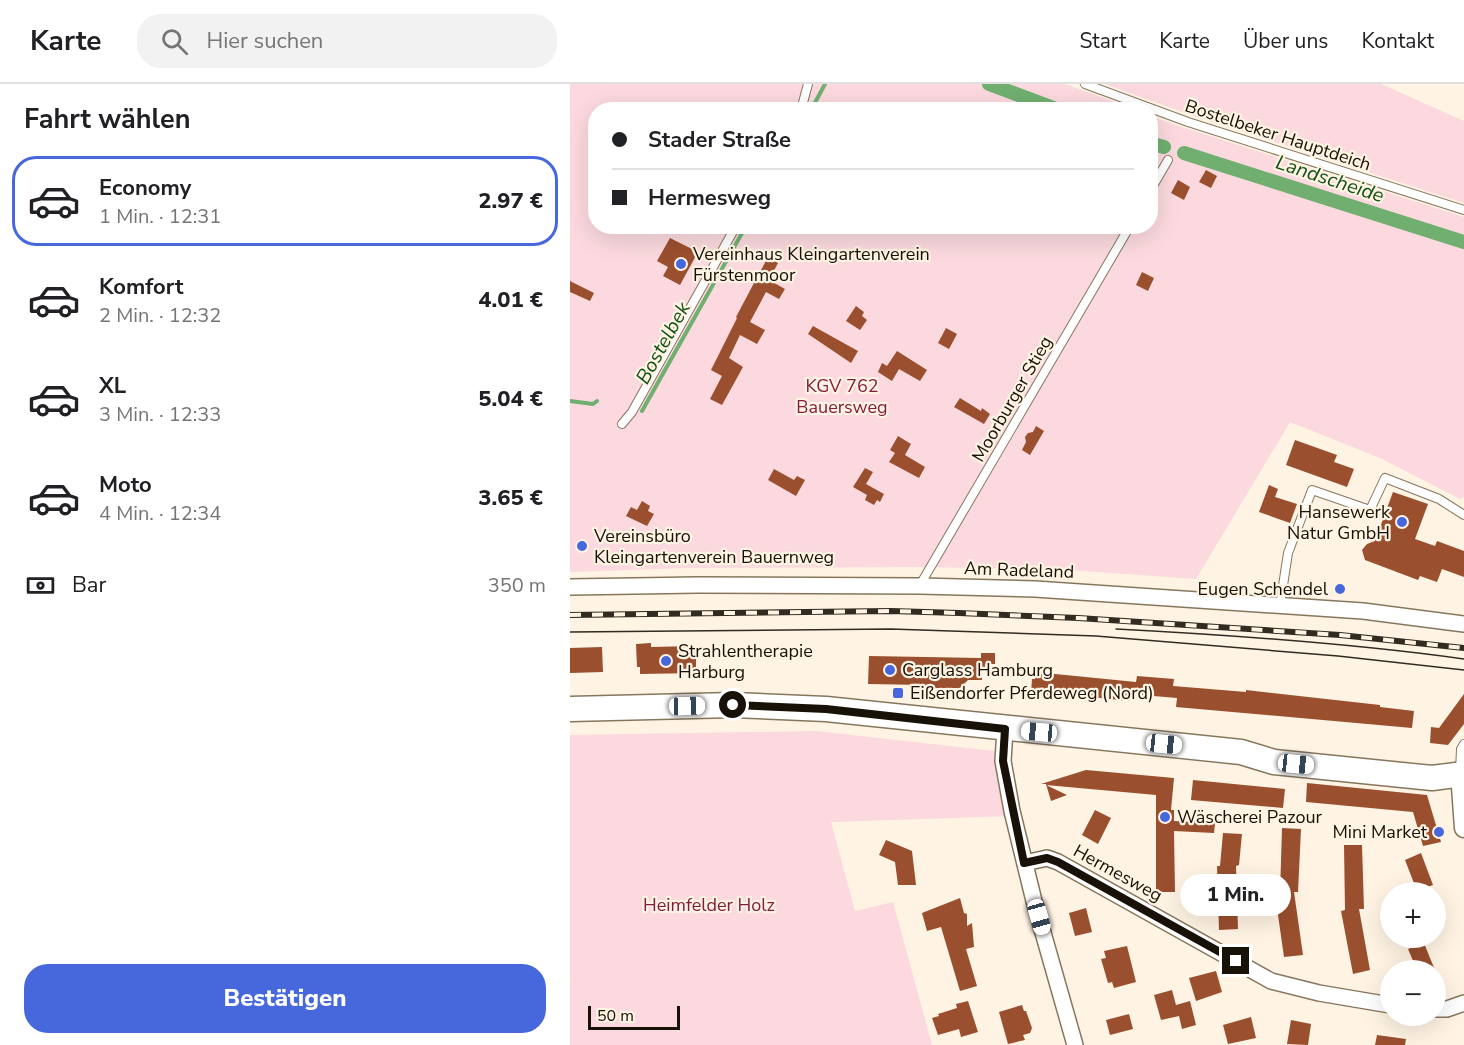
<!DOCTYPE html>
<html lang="de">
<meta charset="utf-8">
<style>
body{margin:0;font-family:"Nunito Sans",sans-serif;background:#f2f2f2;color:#202124;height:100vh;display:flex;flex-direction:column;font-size:22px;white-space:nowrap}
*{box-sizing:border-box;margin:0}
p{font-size:20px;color:#757577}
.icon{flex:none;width:33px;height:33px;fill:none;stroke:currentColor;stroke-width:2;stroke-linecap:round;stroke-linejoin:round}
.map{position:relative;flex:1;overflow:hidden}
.details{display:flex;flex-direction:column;background:#fff;width:570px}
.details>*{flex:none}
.banner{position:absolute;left:18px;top:18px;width:570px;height:132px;border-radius:24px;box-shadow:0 6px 24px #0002;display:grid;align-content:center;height:132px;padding:0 24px;background:#fff}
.buttons{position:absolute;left:810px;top:798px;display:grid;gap:12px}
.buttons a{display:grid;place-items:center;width:66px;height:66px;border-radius:50%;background:#fff;box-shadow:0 6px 24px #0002;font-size:30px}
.scale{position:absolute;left:18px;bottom:15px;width:92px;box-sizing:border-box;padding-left:6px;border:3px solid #171107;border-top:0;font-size:16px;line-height:21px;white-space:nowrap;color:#171107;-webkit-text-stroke:4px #fff3e3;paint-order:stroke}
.end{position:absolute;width:27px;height:27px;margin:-14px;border:8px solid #171107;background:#fff;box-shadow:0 0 0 3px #fff}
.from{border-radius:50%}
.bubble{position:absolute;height:42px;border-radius:21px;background:#fff;box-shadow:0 6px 24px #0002;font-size:20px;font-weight:800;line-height:42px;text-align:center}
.car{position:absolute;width:18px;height:36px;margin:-18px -9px;border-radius:8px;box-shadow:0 0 4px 2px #0007;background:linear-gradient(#fff 24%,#345 0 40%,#fff 0 76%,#345 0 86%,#fff 0)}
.banner b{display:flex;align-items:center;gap:21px;height:57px;font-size:22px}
.banner b+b{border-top:2px solid #e0e0e0}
.banner i{width:15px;height:15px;background:#202124}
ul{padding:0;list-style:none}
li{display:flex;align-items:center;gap:18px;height:90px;margin:0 12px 9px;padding:0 12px;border:3px solid transparent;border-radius:24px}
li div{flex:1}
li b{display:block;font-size:22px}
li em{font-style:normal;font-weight:800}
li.on{border-color:#4768dc}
li>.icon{width:54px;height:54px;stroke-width:1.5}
h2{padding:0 24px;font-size:27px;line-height:72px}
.pay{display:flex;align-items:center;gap:15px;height:66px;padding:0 24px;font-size:22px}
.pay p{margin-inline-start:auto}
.action{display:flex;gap:12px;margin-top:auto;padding:12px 24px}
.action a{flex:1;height:69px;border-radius:24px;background:#4768dc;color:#fff;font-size:24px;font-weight:800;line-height:69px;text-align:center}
header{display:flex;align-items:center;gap:36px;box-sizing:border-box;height:84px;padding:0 30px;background:#fff;border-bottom:2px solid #e0e0e0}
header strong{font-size:28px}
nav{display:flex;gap:33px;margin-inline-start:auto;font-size:21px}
.search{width:420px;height:54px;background:#f2f2f2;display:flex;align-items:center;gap:15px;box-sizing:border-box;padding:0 21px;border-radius:24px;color:#757577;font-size:22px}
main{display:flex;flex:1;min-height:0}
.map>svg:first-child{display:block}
</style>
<header>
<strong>Karte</strong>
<div class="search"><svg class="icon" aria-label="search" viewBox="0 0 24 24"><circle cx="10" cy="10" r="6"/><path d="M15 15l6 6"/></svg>Hier suchen</div>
<nav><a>Start</a><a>Karte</a><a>Über uns</a><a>Kontakt</a></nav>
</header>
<main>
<section class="details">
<h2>Fahrt wählen</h2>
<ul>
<li class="on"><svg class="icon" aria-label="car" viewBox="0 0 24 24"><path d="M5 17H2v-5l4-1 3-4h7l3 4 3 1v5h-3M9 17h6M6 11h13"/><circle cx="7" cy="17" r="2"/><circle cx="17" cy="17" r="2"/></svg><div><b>Economy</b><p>1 Min. · 12:31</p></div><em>2.97 €</em></li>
<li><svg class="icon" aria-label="car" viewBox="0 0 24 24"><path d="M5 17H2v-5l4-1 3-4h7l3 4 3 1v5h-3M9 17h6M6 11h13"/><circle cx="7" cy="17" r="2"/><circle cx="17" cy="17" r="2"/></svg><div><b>Komfort</b><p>2 Min. · 12:32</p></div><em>4.01 €</em></li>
<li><svg class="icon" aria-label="car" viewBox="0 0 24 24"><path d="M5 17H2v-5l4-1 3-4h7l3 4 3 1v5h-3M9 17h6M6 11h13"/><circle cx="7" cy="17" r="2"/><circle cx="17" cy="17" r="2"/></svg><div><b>XL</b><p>3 Min. · 12:33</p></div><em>5.04 €</em></li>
<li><svg class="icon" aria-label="car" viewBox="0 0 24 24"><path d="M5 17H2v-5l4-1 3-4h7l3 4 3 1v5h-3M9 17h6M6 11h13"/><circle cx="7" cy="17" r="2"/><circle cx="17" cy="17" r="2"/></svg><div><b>Moto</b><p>4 Min. · 12:34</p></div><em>3.65 €</em></li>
</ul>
<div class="pay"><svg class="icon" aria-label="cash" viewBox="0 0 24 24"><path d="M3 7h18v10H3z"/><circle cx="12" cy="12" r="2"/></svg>Bar<p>350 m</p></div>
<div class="action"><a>Bestätigen</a></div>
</section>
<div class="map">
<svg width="894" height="961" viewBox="0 0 894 961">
<rect width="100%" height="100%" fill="#fff3e3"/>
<path fill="#fbd9de" d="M0,0H430L503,25L26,26V142H580L581,52L586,54L581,51V32L615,44L894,133V153L686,89L683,95L894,163V413L890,415L810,374L720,338L626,495L484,485L344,483L119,484L0,488Z
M437,0H495L564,25H508Z
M535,0H811L894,37V119L621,31Z
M246,647L433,668L444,732L261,738L285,827L323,818L362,961H0V651Z"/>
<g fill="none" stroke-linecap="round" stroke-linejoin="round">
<path stroke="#70af70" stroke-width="4" d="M241,26L255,0
M0,317L23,320L27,317
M72,327L176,142"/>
<path stroke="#70af70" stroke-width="14" d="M419,0L489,26
M580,59L594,63
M614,69L894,158"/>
</g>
<path fill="#9a4f2e" d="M636,86L647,92L641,104L629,98Z
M608,96L620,103L614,116L601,109Z
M100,154L128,168L110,201L93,192L98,183L87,177Z
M198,173L208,179L199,196L215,205L209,215L196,208L180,238L195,246L187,260L170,251L159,274L173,283L152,321L140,315L152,292L141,286L167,234L166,233L184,199L182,198L187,189L189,190Z
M572,188L584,194L578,207L566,201Z
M0,197L24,209L20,217L0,208Z
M286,222L294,228L292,232L297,236L290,246L276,237Z
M243,242L288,267L281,279L238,250Z
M376,244L387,250L379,265L368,259Z
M327,267L357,286L350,297L329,285L322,297L308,288L312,279L317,282Z
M390,314L411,327L412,324L420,330L414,340L384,323Z
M466,342L474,347L460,371L452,366L456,358L455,353L458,349L463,348Z
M328,352L341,360L335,371L355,383L349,394L319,378L325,369L320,366Z
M725,356L767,371L764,378L784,385L777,403L716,381Z
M295,384L303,388L296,400L314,410L310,418L307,416L304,421L295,416L297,411L283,403Z
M204,385L224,396L227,392L235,396L226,412L198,396Z
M699,401L708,405L705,413L727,420L720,439L689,428Z
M823,408L858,420L845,455L865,462L867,457L894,467V493L872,485L867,498L850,492L848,496L795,476L792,466L797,460L805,457Z
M72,417L80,422L78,427L84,430L77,442L56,432L61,423L67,426Z
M81,559V563L126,562V589L70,590V583H67L66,560Z
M32,563L33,588L0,589V564Z
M411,569H425V580H415V585H412V596H398L390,604H357L354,601L298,600L299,572L411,574Z
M465,588L566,598L567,592L604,595L603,602L676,608V606L810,621V623L844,627L842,644L606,623L607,614L560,610L559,617L482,609V611L461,610L462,595H465Z
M894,610V640L878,661L860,659L861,643L869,644Z
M516,686L604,694L601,726H604V737L645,739L644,749L604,747L605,808H586V711L476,701L497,711L481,717L476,700H471Z
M623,696L715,705L713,724L621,716Z
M737,699L857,711L871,758L853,762L843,728L736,718Z
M525,726L541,734L528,760L512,751Z
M712,744L731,745L728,808H724L733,871L714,873L705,810H710Z
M653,749L672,750L669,781L666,782L668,845L649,846L647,782H650Z
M316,756L342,767L346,801H328L325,778L309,771Z
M774,761H792L794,825H789L800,886L783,890L771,827L775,826Z
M851,769L863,801L847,807L835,776Z
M390,814L394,829L397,830V842L402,839L404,863L396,865L407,902L390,907L371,843L357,847L352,829Z
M516,824L522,848L505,852L499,829Z
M854,859L860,874L865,886H847L838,865Z
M557,862L566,898L544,904L542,898L538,899L531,875L536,874L534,867Z
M646,887L652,908L626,917L619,894Z
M602,906L606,921L620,917L626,941L612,945L609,932L591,936L584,911Z
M398,917L408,948L391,953L389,945L368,951L362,934L369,932L368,930L387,924L386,920Z
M452,921L454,927H456L462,944L460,949L453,951L455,956L438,960L429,928Z
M559,930L563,945L540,951L536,936Z
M681,933L686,954L658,960L653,941Z
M721,936L741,940L738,961L717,960Z
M807,951L836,955L835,961H805Z"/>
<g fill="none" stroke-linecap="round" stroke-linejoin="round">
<defs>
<path id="service" d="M515,0L618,38L894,126
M231,26L238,0
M580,107L598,76
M52,340L62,328L166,142
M350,501L560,142
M710,521L718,469L742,406L800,426L815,394L869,415L894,431
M890,688L891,665L894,660"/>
<path id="minor" d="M0,503L128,501L350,502L465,505L793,527L894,540
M435,645L433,677L442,727L464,817L505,961
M455,779L477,774L488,778L701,897L749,909L820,921
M866,925H877L894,919"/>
<path id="tertiary" d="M890,689L894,744"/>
<path id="primary" d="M0,625L163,621L256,625L671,668L704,678L862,694L894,690"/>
</defs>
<use href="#service" stroke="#87765d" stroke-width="10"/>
<use href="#minor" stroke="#87765d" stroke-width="18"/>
<use href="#tertiary" stroke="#87765d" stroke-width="21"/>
<use href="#primary" stroke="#87765d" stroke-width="27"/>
<use href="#service" stroke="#fff" stroke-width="8"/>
<use href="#minor" stroke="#fff" stroke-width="15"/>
<use href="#tertiary" stroke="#fff" stroke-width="18"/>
<use href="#primary" stroke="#fff" stroke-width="24"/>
<path stroke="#322b21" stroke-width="1.5" d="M546,545C662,551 779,559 894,575
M0,548L321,545L526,552L768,572L894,586"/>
<defs>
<path id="rail" d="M0,531L321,527L389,529L508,534L770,551L894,564"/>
</defs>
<use href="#rail" stroke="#322b21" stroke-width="6"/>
<use href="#rail" stroke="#fff3e3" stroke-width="4" stroke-dasharray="11" stroke-linecap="butt"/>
</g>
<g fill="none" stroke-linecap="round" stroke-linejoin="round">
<path stroke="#171107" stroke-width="8" d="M163,621L256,625L435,645L433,677L454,779L477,774L488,778L666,877"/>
</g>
<g fill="#4768dc" stroke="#fff3e3" stroke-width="2">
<circle cx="111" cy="180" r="6"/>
<circle cx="832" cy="438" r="6"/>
<circle cx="12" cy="462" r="6"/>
<circle cx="770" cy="505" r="6"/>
<circle cx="96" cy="577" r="6"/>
<circle cx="320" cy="586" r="6"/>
<rect x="322" y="603" width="12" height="12" rx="3"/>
<circle cx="595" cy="733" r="6"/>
<circle cx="869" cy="748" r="6"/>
</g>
<g text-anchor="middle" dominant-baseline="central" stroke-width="4.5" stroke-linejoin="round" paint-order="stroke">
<g font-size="18" fill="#171107" stroke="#fff3e3">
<text transform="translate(708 51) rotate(18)">Bostelbeker Hauptdeich</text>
<text transform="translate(442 315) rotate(-60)">Moorburger Stieg</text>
<text transform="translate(449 486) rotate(2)">Am Radeland</text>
<text transform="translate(548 789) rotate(29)">Hermesweg</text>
</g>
<g font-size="18" fill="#171107" stroke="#fff3e3" text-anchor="start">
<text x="123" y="170">Vereinhaus Kleingartenverein<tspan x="123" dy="21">Fürstenmoor</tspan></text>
<text x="820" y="428" text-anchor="end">Hansewerk<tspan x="820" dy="21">Natur GmbH</tspan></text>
<text x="24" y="452">Vereinsbüro<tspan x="24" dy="21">Kleingartenverein Bauernweg</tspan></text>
<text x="758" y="505" text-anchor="end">Eugen Schendel</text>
<text x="108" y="567">Strahlentherapie<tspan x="108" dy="21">Harburg</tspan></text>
<text x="332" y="586">Carglass Hamburg</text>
<text x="340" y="609">Eißendorfer Pferdeweg (Nord)</text>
<text x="607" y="733">Wäscherei Pazour</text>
<text x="857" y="748" text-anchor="end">Mini Market</text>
</g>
<g font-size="18" fill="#851c3a" stroke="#fff3e3">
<text x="272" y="302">KGV 762<tspan x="272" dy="21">Bauersweg</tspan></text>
<text x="139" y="821">Heimfelder Holz</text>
</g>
<g font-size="20" font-style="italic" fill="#105216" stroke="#fff3e3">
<text transform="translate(760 95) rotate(18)">Landscheide</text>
<text transform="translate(93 259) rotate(-61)">Bostelbek</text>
</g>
</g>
</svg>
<div class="buttons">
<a>+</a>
<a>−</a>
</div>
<div class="scale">50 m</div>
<i class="end from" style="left:163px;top:621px"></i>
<i class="end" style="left:666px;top:877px"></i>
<div class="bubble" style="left:610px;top:790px;width:111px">1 Min.</div>
<i class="car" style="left:117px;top:622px;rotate:89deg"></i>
<i class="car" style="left:469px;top:648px;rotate:275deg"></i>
<i class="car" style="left:594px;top:660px;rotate:96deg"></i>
<i class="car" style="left:726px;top:680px;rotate:96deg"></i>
<i class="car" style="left:469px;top:833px;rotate:164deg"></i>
<div class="banner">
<b><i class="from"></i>Stader Straße</b>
<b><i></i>Hermesweg</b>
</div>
</div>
</main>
